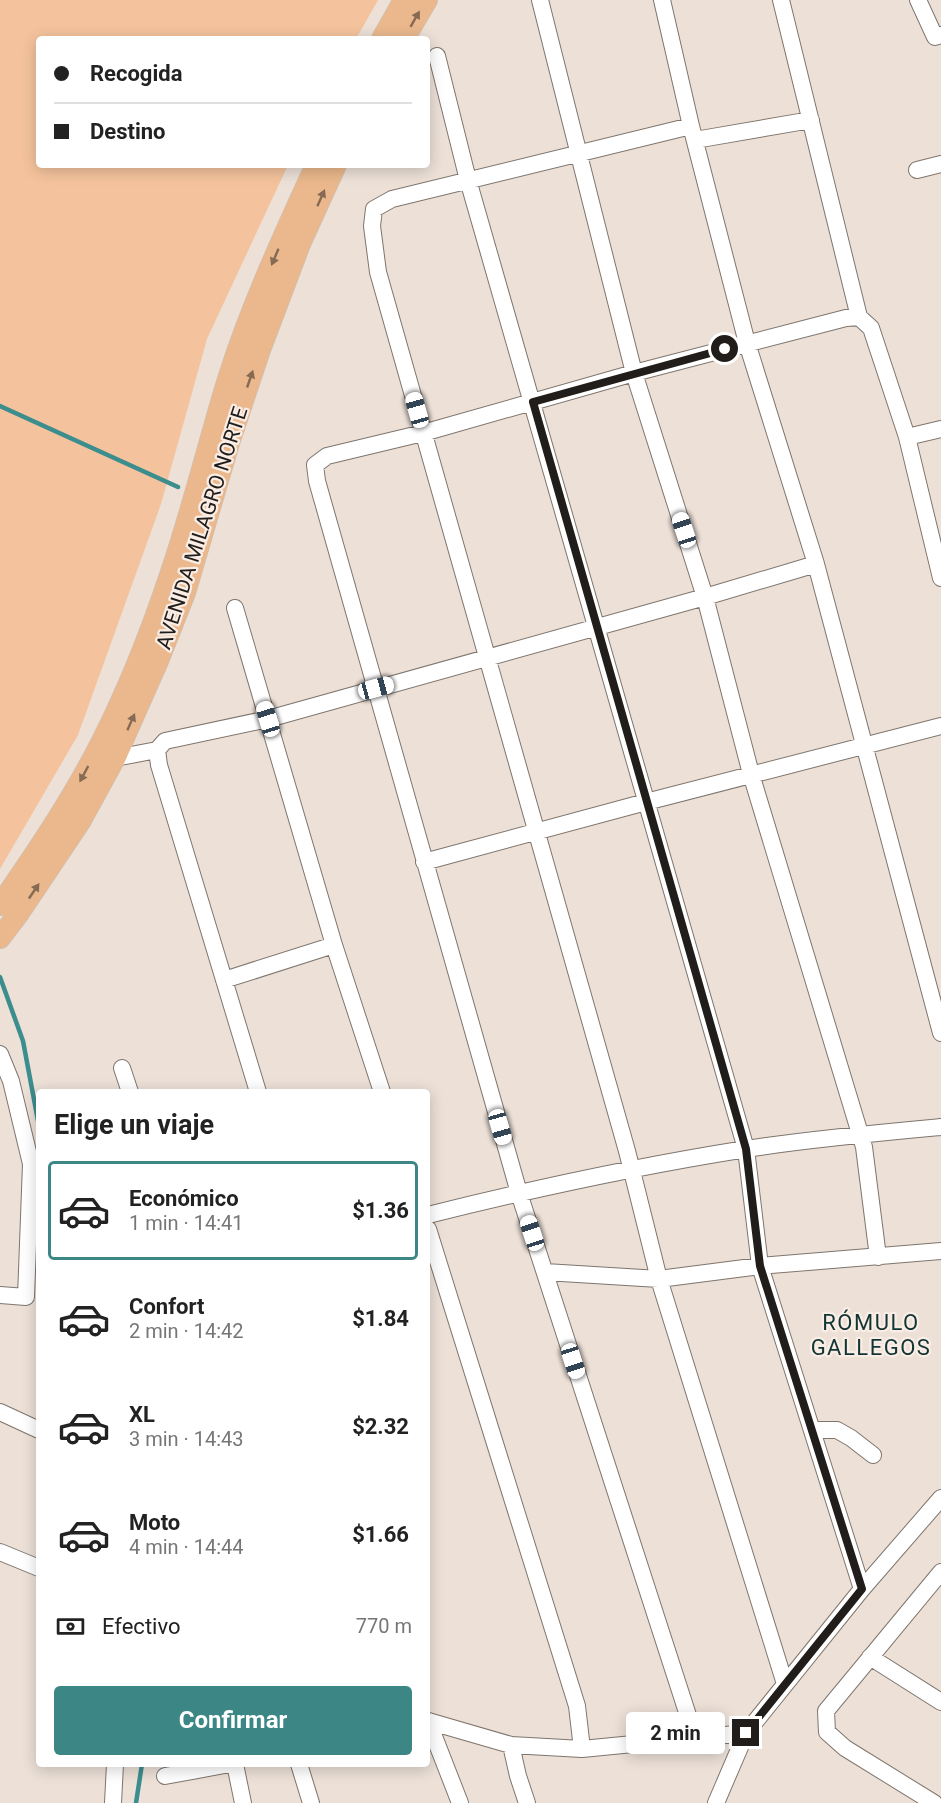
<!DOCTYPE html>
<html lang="es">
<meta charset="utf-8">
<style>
body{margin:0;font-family:Roboto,sans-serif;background:#f2f2f2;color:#222;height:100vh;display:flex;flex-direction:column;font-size:22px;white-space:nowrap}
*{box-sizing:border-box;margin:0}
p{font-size:20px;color:#767676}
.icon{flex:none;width:33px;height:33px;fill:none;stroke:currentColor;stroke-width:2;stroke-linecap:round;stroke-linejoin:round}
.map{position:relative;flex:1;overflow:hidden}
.side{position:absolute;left:36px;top:1089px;width:394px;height:678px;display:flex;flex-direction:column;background:#fff;border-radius:6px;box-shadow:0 3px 15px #0003}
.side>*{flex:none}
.top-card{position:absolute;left:36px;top:36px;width:394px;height:132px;border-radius:6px;box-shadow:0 3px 15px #0003;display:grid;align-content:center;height:132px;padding:0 18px;background:#fff}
.end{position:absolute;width:27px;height:27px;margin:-14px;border:8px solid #211d1a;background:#fff;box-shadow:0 0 0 3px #fff}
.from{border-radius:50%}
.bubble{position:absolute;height:42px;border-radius:6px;background:#fff;box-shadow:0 3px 15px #0003;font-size:20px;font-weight:700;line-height:42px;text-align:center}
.car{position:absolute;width:18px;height:36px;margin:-18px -9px;border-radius:8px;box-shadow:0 0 4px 2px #0007;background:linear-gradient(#fff 24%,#345 0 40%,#fff 0 76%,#345 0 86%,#fff 0)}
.top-card b{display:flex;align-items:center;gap:21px;height:57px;font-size:22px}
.top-card b+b{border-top:2px solid #e0e0e0}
.top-card i{width:15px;height:15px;background:#222}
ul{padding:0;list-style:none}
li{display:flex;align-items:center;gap:18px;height:99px;margin:0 12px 9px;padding:0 6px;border:3px solid transparent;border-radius:6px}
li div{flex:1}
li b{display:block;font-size:22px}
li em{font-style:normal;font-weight:700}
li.active{border-color:#3d8686}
li>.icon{width:54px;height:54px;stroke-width:1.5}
h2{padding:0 18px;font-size:27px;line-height:72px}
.pay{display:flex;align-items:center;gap:15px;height:66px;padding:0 18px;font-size:22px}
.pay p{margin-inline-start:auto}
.action{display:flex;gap:12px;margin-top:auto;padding:12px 18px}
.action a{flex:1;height:69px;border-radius:6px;background:#3d8686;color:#fff;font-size:24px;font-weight:700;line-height:69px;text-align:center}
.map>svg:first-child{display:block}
</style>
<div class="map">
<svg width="941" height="1803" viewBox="0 0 941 1803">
<rect width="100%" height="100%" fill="#ece0d7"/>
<path fill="#f4c39d" d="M0,0H378L356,39H39V165H288L207,339L161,504L78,735L0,869Z"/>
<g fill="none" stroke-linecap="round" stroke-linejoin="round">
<path stroke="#3c8d8d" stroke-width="4.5" d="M0,406L178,487
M0,977L23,1041L39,1126
M136,1803L142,1764"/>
<defs>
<path id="minor" d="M540,0L634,373L705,597L751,774L864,1147L878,1257
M662,0L691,126L747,343L816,564L941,1033
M781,0L859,317L871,328L907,437L941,578
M918,0L935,37L941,35
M437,56L468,180L746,1149L760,1266L862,1589
M691,126L392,199L374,209L372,226L378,272L627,1151L659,1279L785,1684
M695,140L811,120
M917,170L941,164
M907,437L941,429
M235,608L334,945L382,1092
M157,750L159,765L258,1092
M115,758L157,750L165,741L268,719L705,597L816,564
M424,862L646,802L941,726
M224,980L334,945
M0,1054L11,1081L31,1164L26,1297L0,1295
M122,1068L130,1092
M428,1215C532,1189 639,1166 746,1149C810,1139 876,1133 941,1127
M428,1229L577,1706L582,1749
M545,1272L659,1279L760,1266L941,1251
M0,1412L39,1430
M812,1430H837L851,1438L873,1455
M0,1552L39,1568
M870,1657L941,1702
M428,1721L511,1745L582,1749L746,1733L862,1589L941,1498
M428,1721L460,1803
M695,1737L519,1193L317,481L315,465L327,456L423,433L634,373L846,318L859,317
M511,1745L518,1776L527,1803
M235,1764L243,1803
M299,1764L311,1803
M165,1776L230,1764
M113,1803L115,1764
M716,1803L746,1733
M934,1803L845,1748L827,1732L826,1711L941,1572"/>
<path id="major" d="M382,39L404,0
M404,39L427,0
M0,905C36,853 72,800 101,743C128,690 151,632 170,575C192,511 208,444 228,379C251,306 284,235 316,165
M0,938L19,913L80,822L115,758L158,661L185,593L229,443L260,350L300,244L336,165"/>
</defs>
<use href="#minor" stroke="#7f756d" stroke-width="18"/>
<use href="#major" stroke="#c5c4c3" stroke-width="22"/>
<use href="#minor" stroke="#fff" stroke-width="16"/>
<use href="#major" stroke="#eab88c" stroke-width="21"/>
</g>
<defs><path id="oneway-solid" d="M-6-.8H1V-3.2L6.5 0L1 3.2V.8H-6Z" transform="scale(1.5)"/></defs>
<g fill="#866a53">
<use href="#oneway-solid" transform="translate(415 19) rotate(-60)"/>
<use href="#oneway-solid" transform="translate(321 198) rotate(-66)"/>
<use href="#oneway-solid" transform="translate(275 257) rotate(113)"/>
<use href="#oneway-solid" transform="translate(250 379) rotate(-71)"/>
<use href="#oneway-solid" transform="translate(131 722) rotate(-66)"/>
<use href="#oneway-solid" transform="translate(84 774) rotate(118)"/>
<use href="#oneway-solid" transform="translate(34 891) rotate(-56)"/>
</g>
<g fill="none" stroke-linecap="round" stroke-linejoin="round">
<path stroke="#211d1a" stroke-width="8" d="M725,349L533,402L746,1149L760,1266L862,1589L746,1733"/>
</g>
<g text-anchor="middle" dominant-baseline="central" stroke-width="4.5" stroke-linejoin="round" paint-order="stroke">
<g font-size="21" fill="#211d1a" stroke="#faede5">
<text transform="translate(202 528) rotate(-72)">AVENIDA MILAGRO NORTE</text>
</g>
<g font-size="22" letter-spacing="1.5" fill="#113434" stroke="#faede5">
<text x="871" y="1322">RÓMULO<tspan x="871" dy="25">GALLEGOS</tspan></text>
</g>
</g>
</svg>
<i class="end from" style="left:725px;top:349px"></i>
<i class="end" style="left:746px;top:1733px"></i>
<div class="bubble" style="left:626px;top:1712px;width:99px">2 min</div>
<i class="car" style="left:417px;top:410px;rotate:344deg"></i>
<i class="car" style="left:684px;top:530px;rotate:342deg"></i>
<i class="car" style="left:376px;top:688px;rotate:75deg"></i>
<i class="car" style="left:268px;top:719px;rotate:343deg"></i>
<i class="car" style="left:500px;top:1127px;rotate:164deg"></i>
<i class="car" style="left:532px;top:1233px;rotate:342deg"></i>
<i class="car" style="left:573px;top:1361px;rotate:162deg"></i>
<div class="top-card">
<b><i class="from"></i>Recogida</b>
<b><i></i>Destino</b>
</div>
<section class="side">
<h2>Elige un viaje</h2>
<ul>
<li class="active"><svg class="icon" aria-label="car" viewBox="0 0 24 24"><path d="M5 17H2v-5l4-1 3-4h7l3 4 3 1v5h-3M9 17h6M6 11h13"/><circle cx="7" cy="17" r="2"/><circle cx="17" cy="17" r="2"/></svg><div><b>Económico</b><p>1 min · 14:41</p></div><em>$1.36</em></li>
<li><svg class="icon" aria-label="car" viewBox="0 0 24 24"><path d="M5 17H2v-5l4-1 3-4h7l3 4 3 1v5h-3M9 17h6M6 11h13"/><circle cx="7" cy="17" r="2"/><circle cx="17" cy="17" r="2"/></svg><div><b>Confort</b><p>2 min · 14:42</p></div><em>$1.84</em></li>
<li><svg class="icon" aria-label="car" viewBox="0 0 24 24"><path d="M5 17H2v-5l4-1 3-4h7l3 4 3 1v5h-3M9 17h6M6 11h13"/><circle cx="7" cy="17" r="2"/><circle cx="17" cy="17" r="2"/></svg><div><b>XL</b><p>3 min · 14:43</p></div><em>$2.32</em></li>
<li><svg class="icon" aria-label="car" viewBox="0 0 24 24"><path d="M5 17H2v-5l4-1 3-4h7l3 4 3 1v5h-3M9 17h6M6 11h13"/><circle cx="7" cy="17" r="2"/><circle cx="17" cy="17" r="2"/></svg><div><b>Moto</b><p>4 min · 14:44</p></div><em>$1.66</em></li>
</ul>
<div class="pay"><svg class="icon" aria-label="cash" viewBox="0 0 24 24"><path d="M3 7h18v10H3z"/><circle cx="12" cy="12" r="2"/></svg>Efectivo<p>770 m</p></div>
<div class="action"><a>Confirmar</a></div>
</section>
</div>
